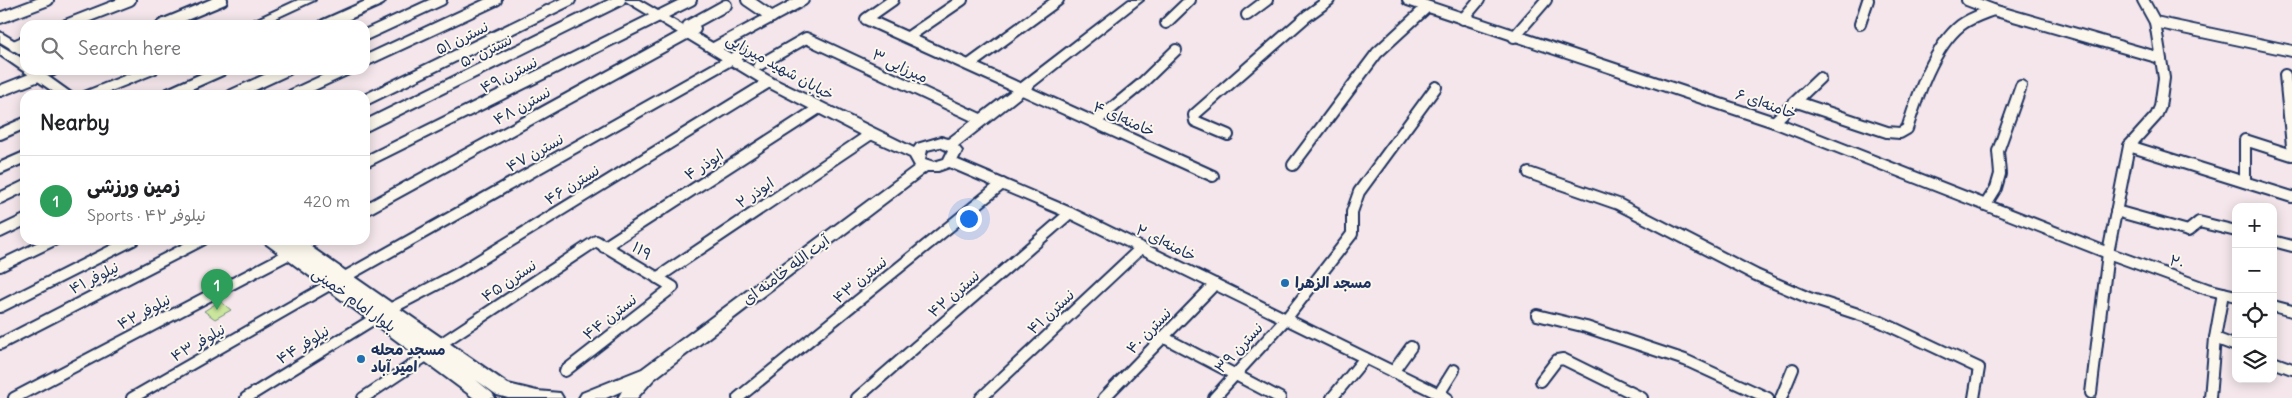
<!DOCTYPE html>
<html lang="en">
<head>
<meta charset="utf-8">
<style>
  body { margin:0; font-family:Delius,"Playpen Sans Arabic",sans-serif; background:#f6f6f6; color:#202124 }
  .controls { position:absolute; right:15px; bottom:15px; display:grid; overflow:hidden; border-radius:10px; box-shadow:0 2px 12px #0003 }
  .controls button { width:45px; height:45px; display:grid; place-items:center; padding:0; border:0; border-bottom:1px solid #e0e0e0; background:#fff; color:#202124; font:25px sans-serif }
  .you { position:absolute; left:968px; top:218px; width:18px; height:18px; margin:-12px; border:4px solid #fff; border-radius:50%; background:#1a73e8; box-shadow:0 0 0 8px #1a73e833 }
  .badge { display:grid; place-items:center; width:32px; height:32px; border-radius:50%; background:#1f6fb2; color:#fff; font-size:16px; font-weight:700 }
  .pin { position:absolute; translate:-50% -41px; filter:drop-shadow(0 1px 2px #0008) }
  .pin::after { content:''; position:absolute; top:26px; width:18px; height:15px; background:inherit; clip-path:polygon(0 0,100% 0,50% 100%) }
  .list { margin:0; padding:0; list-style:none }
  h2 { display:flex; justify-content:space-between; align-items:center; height:65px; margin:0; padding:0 20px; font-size:21px }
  h2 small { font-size:16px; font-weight:400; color:#757577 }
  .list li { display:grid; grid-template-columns:32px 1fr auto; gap:15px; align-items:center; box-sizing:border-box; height:90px; padding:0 20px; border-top:1px solid #e0e0e0 }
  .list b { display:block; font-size:19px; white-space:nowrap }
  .list p { margin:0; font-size:16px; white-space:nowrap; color:#757577 }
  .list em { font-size:16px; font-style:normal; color:#757577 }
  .icon { flex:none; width:28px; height:28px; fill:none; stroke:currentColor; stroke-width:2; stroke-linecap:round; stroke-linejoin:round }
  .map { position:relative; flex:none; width:2292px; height:398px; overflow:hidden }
  .search { position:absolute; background:#fff; box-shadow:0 2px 12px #0003; left:20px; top:20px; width:350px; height:55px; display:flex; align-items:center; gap:12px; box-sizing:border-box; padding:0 18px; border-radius:15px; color:#757577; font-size:19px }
  .panel { position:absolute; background:#fff; box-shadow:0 2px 12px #0003; left:20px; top:90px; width:350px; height:155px; border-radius:15px }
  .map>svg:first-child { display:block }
  .green { fill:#cae59c; stroke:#728a7d }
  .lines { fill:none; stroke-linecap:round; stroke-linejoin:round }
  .street-casing { stroke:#1b2f5e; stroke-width:14 }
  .secondary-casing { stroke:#1b2f5e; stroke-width:4 }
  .street { stroke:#fbf7ec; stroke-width:10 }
  .secondary { fill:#fbf7ec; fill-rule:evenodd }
  .poi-dot { fill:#1f6fb2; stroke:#fbf7ec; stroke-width:2 }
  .labels { text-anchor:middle; stroke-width:4; stroke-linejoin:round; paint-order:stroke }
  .street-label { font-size:15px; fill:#1b2f5e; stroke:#fbf7ec }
  .poi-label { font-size:15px; font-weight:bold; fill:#1b2f5e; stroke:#fbf7ec; text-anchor:start }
</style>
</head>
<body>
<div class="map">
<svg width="2292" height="398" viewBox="0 0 2292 398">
  <rect width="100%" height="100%" fill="#f4e6ea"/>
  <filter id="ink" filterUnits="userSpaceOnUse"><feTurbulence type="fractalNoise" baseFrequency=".02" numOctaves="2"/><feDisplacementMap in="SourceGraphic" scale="10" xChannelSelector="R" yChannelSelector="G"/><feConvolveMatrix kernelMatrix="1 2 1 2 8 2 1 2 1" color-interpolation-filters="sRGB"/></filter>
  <g filter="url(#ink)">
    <path class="green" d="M220 301 231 310 215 319 204 311Z"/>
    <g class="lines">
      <defs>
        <g id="street">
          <path d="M747 0 772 17"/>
          <path d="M893 0 866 19 1213 176"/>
          <path d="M1408 0 1774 122 2108 253 2207 289 2236 296"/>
          <path d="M1967 0 1993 10 2160 58"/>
          <path d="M1247 15 1267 0"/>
          <path d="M0 18 48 0"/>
          <path d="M1463 19 1479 0"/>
          <path d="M2155 22 2292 51"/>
          <path d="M1166 23 1190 0"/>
          <path d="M1860 24 1868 0"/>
          <path d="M66 25 130 0"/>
          <path d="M162 25 222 0"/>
          <path d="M324 25 380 0"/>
          <path d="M688 26 726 5"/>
          <path d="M365 35 441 0"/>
          <path d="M908 37 962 0"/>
          <path d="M1514 37 1546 0"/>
          <path d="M14 46 25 41"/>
          <path d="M714 48 803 0"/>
          <path d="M365 61 496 0"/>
          <path d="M759 65 806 38 982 120"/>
          <path d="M969 65 1058 0"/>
          <path d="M50 71 53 70"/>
          <path d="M2285 75 2292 146"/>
          <path d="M0 91 38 76"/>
          <path d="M166 95 222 70"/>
          <path d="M232 95 287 70"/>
          <path d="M292 95 346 70"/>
          <path d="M365 100 570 0"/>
          <path d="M1797 102 1887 132 1900 133 1907 129C1917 97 1934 46 1961 25 1970 18 1983 14 1993 10"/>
          <path d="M1095 122 1140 85 1176 50"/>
          <path d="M1774 122 1820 78"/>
          <path d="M365 126 620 0"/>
          <path d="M0 134 25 123"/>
          <path d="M1228 135 1195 121 1194 115 1307 16 1329 0"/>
          <path d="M2129 146 2292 197"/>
          <path d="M365 162 691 0"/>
          <path d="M950 162 1070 213 1447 398"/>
          <path d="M1293 165 1377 53 1427 7"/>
          <path d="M0 168 25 157"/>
          <path d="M1529 173 1618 204 1756 275 1809 298 1879 321 1979 368 1974 398"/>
          <path d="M2245 182V140L2292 155"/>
          <path d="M0 198 25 186"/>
          <path d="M1986 204 1996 188 2000 174 1998 151 2021 86"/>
          <path d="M365 210 695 29"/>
          <path d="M2116 211 2188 231 2199 222 2236 231"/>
          <path d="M0 232 25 220"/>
          <path d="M2273 241 2292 246"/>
          <path d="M300 247 312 240"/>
          <path d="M604 247 819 108"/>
          <path d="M0 266 54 240"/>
          <path d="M343 278 741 54"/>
          <path d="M657 278 871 134"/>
          <path d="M2273 306 2292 311"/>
          <path d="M0 307 133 240"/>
          <path d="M388 310 457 274 769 82"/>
          <path d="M1537 315 1586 327 1685 360 1768 398"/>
          <path d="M1163 337 1280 398"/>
          <path d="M2215 338 2236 346"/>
          <path d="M0 344 202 240"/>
          <path d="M439 345 596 241 673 287 565 371"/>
          <path d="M2273 362 2292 369"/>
          <path d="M1393 372 1411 347"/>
          <path d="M1541 381 1557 360 1563 359 1642 398"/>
          <path d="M2091 393 2108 253 2129 146 2156 116 2160 107 2164 78 2155 22 2143 0"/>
          <path d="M1439 394 1454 370"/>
          <path d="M14 398 289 254"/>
          <path d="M132 398 331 284"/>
          <path d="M246 398 377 317"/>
          <path d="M363 398 429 354"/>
          <path d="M738 398 1002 184"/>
          <path d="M857 398 1070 213"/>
          <path d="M981 398 1141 248"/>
          <path d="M1104 398 1215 284"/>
          <path d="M1214 398 1286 319 1352 234V212L1359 192 1436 87"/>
          <path d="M1332 398 1365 358"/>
          <path d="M1781 398 1793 369"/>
          <path d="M2210 398 2215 338 2223 293"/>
        </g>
        <g id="secondary">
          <path d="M298 0H315L261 25H244Z"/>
          <path d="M624 0H639L774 79 914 148 917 144 941 137 948 139 1129 0H1143L958 146 962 151 955 165 938 171H927L654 379 637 398H618L622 391 606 398H579L582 393 642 369 915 166 910 157 859 134 764 85ZM940 147 948 151 944 159 934 162 925 159 927 150Z"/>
          <path d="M0 32 25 47V57L0 42Z"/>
          <path d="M0 45 25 60V70H39L74 95H58L0 55Z"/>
          <path d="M139 70H158L156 73 101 95H82L84 92Z"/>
          <path d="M261 240H280L284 243 282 240H301L508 384 537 391 560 393 563 398H508L497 395 476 380 492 393 495 398H474Z"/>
        </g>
      </defs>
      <use href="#street" class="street-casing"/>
      <use href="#secondary" class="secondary-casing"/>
      <use href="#street" class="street"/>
      <use href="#secondary" class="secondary"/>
    </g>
  </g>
  <g class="poi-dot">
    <circle cx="1285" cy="283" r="5"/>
    <circle cx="361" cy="359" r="5"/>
  </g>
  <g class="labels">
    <g class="street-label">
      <text transform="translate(462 38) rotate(-26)" y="5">نسترن ۵۱</text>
      <text transform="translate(486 51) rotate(-26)" y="5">نسترن ۵۰</text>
      <text transform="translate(900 66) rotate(25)" y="5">میرزایی ۳</text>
      <text transform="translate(780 67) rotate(29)" y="5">خیابان شهید میرزایی</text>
      <text transform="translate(509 75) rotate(-27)" y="5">نسترن ۴۹</text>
      <text transform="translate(1766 104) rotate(19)" y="5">خامنه‌ای ۶</text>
      <text transform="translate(522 106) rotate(-29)" y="5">نسترن ۴۸</text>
      <text transform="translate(1124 119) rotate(24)" y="5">خامنه‌ای ۴</text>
      <text transform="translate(535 153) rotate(-29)" y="5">نسترن ۴۷</text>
      <text transform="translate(704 165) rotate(-33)" y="5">ابوذر ۴</text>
      <text transform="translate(572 185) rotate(-32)" y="5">نسترن ۴۶</text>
      <text transform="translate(755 193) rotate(-34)" y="5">ابوذر ۲</text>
      <text transform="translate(1166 243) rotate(26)" y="5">خامنه‌ای ۲</text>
      <text transform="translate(642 251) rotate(31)" y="5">۱۱۹</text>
      <text transform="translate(2177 262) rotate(20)" y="5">۲۰</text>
      <text transform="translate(786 270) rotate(-37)" y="5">آیت الله خامنه ای</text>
      <text transform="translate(94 278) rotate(-27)" y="5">نیلوفر ۴۱</text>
      <text transform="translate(860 280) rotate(-39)" y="5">نسترن ۴۳</text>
      <text transform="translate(509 281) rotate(-34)" y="5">نسترن ۴۵</text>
      <text transform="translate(954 294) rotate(-41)" y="5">نسترن ۴۲</text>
      <text transform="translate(354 300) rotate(36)" y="5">بلوار امام خمینی</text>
      <text transform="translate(144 312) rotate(-28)" y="5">نیلوفر ۴۲</text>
      <text transform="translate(1051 312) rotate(-43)" y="5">نسترن ۴۱</text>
      <text transform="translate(610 317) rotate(-38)" y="5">نسترن ۴۴</text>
      <text transform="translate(1149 331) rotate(-46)" y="5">نسترن ۴۰</text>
      <text transform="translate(198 343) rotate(-30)" y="5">نیلوفر ۴۳</text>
      <text transform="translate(303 345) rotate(-32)" y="5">نیلوفر ۴۴</text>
      <text transform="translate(1239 348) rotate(-47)" y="5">نسترن ۳۹</text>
    </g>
    <g class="poi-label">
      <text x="1295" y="288">مسجد الزهرا</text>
      <text x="371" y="355">مسجد محله<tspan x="371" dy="17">امیر آباد</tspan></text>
    </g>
  </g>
</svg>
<div class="controls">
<button>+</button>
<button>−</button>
<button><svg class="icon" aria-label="locate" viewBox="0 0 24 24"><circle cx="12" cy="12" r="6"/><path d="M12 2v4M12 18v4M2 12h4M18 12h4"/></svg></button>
<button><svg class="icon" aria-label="layers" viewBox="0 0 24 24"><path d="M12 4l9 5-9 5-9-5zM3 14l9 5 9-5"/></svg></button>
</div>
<div class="you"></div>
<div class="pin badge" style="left:217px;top:310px;background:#2e9e5b">1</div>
<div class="search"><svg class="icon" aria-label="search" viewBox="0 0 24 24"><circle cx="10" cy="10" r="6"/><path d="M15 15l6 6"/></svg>Search here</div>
<section class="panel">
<h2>Nearby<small></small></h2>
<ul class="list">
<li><span class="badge" style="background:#2e9e5b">1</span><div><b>زمین ورزشی</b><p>Sports · نیلوفر ۴۲</p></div><em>420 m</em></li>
</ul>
</section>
</div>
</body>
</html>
